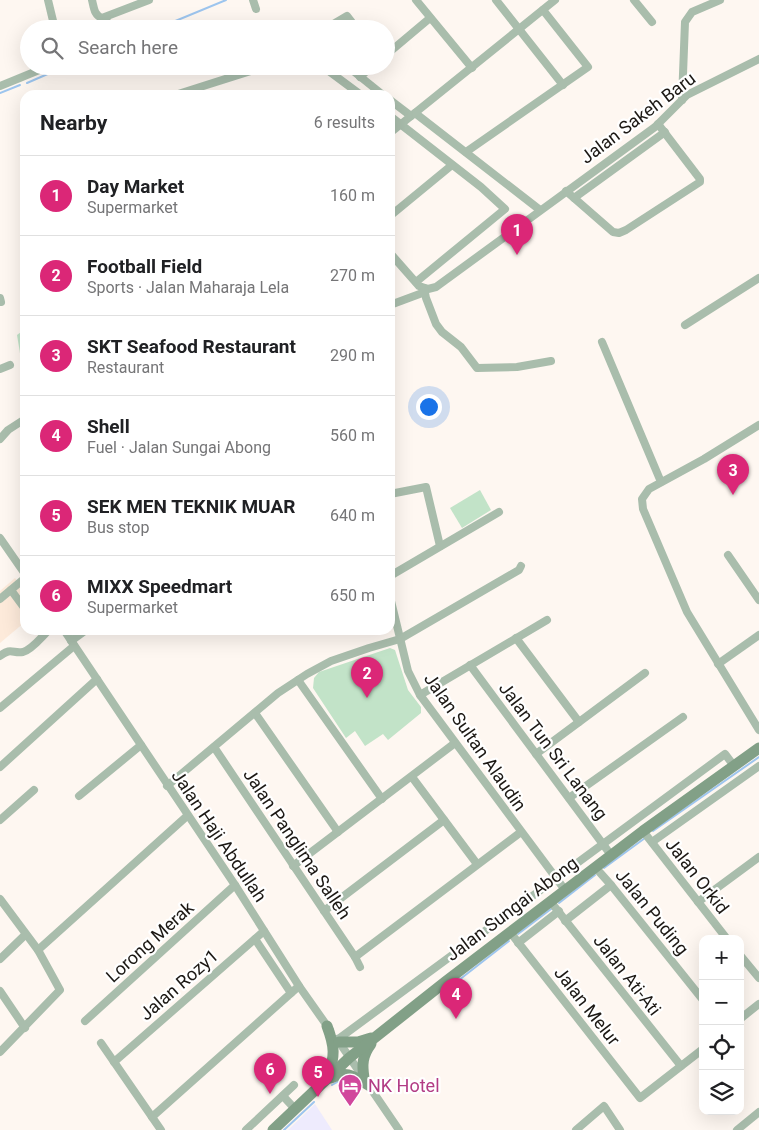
<!DOCTYPE html>
<html lang="en">
<head>
<meta charset="utf-8">
<style>
  body { margin:0; font-family:Roboto,sans-serif; background:#f2f2f2; color:#202124 }
  .controls { position:absolute; right:15px; bottom:15px; display:grid; overflow:hidden; border-radius:10px; box-shadow:0 5px 20px #0002 }
  .controls button { width:45px; height:45px; display:grid; place-items:center; padding:0; border:0; border-bottom:1px solid #e0e0e0; background:#fff; color:#202124; font:25px sans-serif }
  .you { position:absolute; left:428px; top:406px; width:18px; height:18px; margin:-12px; border:4px solid #fff; border-radius:50%; background:#1a73e8; box-shadow:0 0 0 8px #1a73e833 }
  .badge { display:grid; place-items:center; width:32px; height:32px; border-radius:50%; background:#db2777; color:#fff; font-size:16px; font-weight:700 }
  .pin { position:absolute; translate:-50% -41px; filter:drop-shadow(0 1px 2px #0008) }
  .pin::after { content:''; position:absolute; top:26px; width:18px; height:15px; background:inherit; clip-path:polygon(0 0,100% 0,50% 100%) }
  .list { margin:0; padding:0; list-style:none }
  h2 { display:flex; justify-content:space-between; align-items:center; height:65px; margin:0; padding:0 20px; font-size:21px }
  h2 small { font-size:16px; font-weight:400; color:#757577 }
  .list li { display:grid; grid-template-columns:32px 1fr auto; gap:15px; align-items:center; box-sizing:border-box; height:80px; padding:0 20px; border-top:1px solid #e0e0e0 }
  .list b { display:block; font-size:19px; white-space:nowrap }
  .list p { margin:0; font-size:16px; white-space:nowrap; color:#757577 }
  .list em { font-size:16px; font-style:normal; color:#757577 }
  .icon { flex:none; width:28px; height:28px; fill:none; stroke:currentColor; stroke-width:2; stroke-linecap:round; stroke-linejoin:round }
  .map { position:relative; flex:none; width:759px; height:1130px; overflow:hidden }
  .search { position:absolute; background:#fff; box-shadow:0 5px 20px #0002; left:20px; top:20px; width:375px; height:55px; display:flex; align-items:center; gap:12px; box-sizing:border-box; padding:0 18px; border-radius:28px; color:#757577; font-size:19px }
  .panel { position:absolute; background:#fff; box-shadow:0 5px 20px #0002; left:20px; top:90px; width:375px; height:545px; border-radius:15px }
  .map>svg:first-child { display:block }
  .commercial { fill:#fdeada }
  .education { fill:#eeebfd }
  .forest { fill:url(#forest-crowns) }
  .pitch { fill:#c2e3c8 }
  .lines { fill:none; stroke-linecap:round; stroke-linejoin:round }
  .stream { stroke:#9dc5ee; stroke-width:2 }
  .street { stroke:#a9bdac; stroke-width:8 }
  .secondary { stroke:#82a087; stroke-width:11 }
  .labels { text-anchor:middle; stroke-width:4.5; stroke-linejoin:round; paint-order:stroke }
  .street-label { font-size:18px; fill:#1c1814; stroke:#fff }
  .hotel-label { font-size:18px; fill:#b23c85; stroke:#fff; text-anchor:start }
</style>
</head>
<body>
<div class="map">
<svg width="759" height="1130" viewBox="0 0 759 1130">
  <defs>
    <pattern id="forest-crowns" width="20" height="18" patternUnits="userSpaceOnUse" patternTransform="scale(1.25)"><rect width="20" height="18" fill="#c2e3c8"/><path d="M2 6a3 3 0 1 1 6 0M12 15a3 3 0 1 1 6 0" fill="none" stroke="#a6c2ab"/></pattern>
  </defs>
  <rect width="100%" height="100%" fill="#fef7f1"/>
  <path class="commercial" d="M15 578 25 592V622L0 643V591Z"/>
  <path class="education" d="M315 1104 332 1130H288Z"/>
  <path class="forest" d="M25 329V383L17 335Z"/>
  <g class="pitch">
    <path d="M480 490 491 510 462 528 450 508Z"/>
    <path d="M390 648 395 650 408 690 421 707V713L388 740 383 734 365 746 355 731 346 738 313 688 314 678 319 672Z"/>
  </g>
  <g class="lines">
    <g class="stream">
      <path d="M156 29 226 0"/>
      <path d="M27 83 66 66"/>
      <path d="M0 93 20 85"/>
      <path d="M653 831 759 757"/>
      <path d="M604 868 645 838"/>
      <path d="M559 903 595 875"/>
      <path d="M518 934 551 909"/>
      <path d="M459 980 509 941"/>
      <path d="M332 1085 341 1080"/>
      <path d="M284 1130 314 1102"/>
    </g>
    <g class="street">
      <path d="M48 0 55 29"/>
      <path d="M92 0C94 8 94 15 102 18L149 0"/>
      <path d="M253 0 256 9"/>
      <path d="M416 0 472 68"/>
      <path d="M496 0 563 85"/>
      <path d="M634 0 652 22"/>
      <path d="M104 29 107 17"/>
      <path d="M325 29 347 16 357 29"/>
      <path d="M386 55 430 18"/>
      <path d="M322 66 361 95"/>
      <path d="M347 66 383 95"/>
      <path d="M360 77 372 66"/>
      <path d="M0 86 49 66"/>
      <path d="M175 95 266 66"/>
      <path d="M390 100 411 116"/>
      <path d="M682 100 685 22 692 12 720 0"/>
      <path d="M415 113 540 210"/>
      <path d="M390 116 481 187 505 209 416 282"/>
      <path d="M390 133 555 0"/>
      <path d="M466 152 588 67 543 10"/>
      <path d="M566 191 613 232 619 233 626 230 700 182V179L658 124"/>
      <path d="M574 198 665 132"/>
      <path d="M390 216 452 165"/>
      <path d="M390 253 419 286 428 289 436 287 655 127 687 95 759 59"/>
      <path d="M424 288 426 298 436 324 442 332 461 347 477 368 517 367 551 361"/>
      <path d="M0 298 1 302"/>
      <path d="M390 305 425 292"/>
      <path d="M685 325 759 278"/>
      <path d="M602 342 661 482"/>
      <path d="M0 369 10 365"/>
      <path d="M759 425 704 459 649 489 642 499 643 509 687 612 759 730"/>
      <path d="M0 439 8 430 25 419"/>
      <path d="M390 494 426 487 440 546"/>
      <path d="M0 538 25 574"/>
      <path d="M728 555 759 600"/>
      <path d="M390 576 499 512"/>
      <path d="M11 590 25 609"/>
      <path d="M390 597 408 671 420 695 565 890"/>
      <path d="M0 599 25 578"/>
      <path d="M64 630 235 885 299 986 330 1030"/>
      <path d="M516 638 579 722"/>
      <path d="M71 641 86 630"/>
      <path d="M0 656C11 647 13 654 23 652 33 649 42 636 49 630"/>
      <path d="M718 664 759 635"/>
      <path d="M470 665 611 855"/>
      <path d="M298 680 382 799"/>
      <path d="M420 695 547 620"/>
      <path d="M0 708 74 646"/>
      <path d="M255 713 338 832"/>
      <path d="M214 747 355 957 360 967"/>
      <path d="M536 754 645 673"/>
      <path d="M0 767 97 679"/>
      <path d="M412 777 477 864"/>
      <path d="M167 786 278 693 307 674 331 661 369 648 400 639 519 570 521 566"/>
      <path d="M79 796 141 745"/>
      <path d="M569 798 683 717"/>
      <path d="M0 820 34 790"/>
      <path d="M643 831 727 939"/>
      <path d="M652 842 759 766"/>
      <path d="M293 866 455 743"/>
      <path d="M595 867 611 885 703 1000"/>
      <path d="M0 899 38 950 60 990 0 1052"/>
      <path d="M550 901 681 1066"/>
      <path d="M698 902 759 857"/>
      <path d="M324 911 444 820"/>
      <path d="M565 921 611 885"/>
      <path d="M510 932 640 1098 703 1049"/>
      <path d="M255 939 291 993"/>
      <path d="M518 943 559 911"/>
      <path d="M38 950 187 816"/>
      <path d="M740 955 759 978"/>
      <path d="M355 957 521 832"/>
      <path d="M0 959 25 935"/>
      <path d="M0 991 25 1028"/>
      <path d="M740 1019 759 1004"/>
      <path d="M85 1021 235 885"/>
      <path d="M337 1039 399 1130"/>
      <path d="M337 1040 725 754 734 766"/>
      <path d="M101 1043 161 1130"/>
      <path d="M114 1062 264 931"/>
      <path d="M283 1096 295 1109"/>
      <path d="M152 1117 299 986"/>
      <path d="M246 1130 294 1085"/>
      <path d="M576 1130 604 1106 620 1130"/>
      <path d="M737 1130 759 1112"/>
    </g>
    <g class="secondary">
      <path d="M327 1026C335 1047 335 1056 328 1077"/>
      <path d="M339 1042H358L371 1038"/>
      <path d="M331 1078C349 1070 354 1077 370 1086"/>
      <path d="M364 1078C362 1065 362 1056 371 1044"/>
      <path d="M273 1130 349 1058 445 982 643 831 759 748"/>
    </g>
  </g>
  <defs>
    <symbol id="hotel-pin" viewBox="-11 -11 22 30"><path d="M0 17L-7.5 6A9.5 9.5 0 1 1 7.5 6Z" fill="#d1479c" stroke="#fff"/><path d="M-6-4.5h1.5V1H6V5H4.5V3h-9V5H-6ZM-4 0a1.8 1.8 0 1 1 3.6 0ZM.5 0V-2.5h3Q6-2.5 6 0Z" fill="#fff"/></symbol>
  </defs>
  <g fill-rule="evenodd">
    <use href="#hotel-pin" x="336" y="1072" width="28" height="38"/>
  </g>
  <g class="labels">
    <g class="street-label">
      <text transform="translate(638 118) rotate(-37)" y="6">Jalan Sakeh Baru</text>
      <text transform="translate(475 742) rotate(55)" y="6">Jalan Sultan Alaudin</text>
      <text transform="translate(553 751) rotate(53)" y="6">Jalan Tun Sri Lanang</text>
      <text transform="translate(219 836) rotate(56)" y="6">Jalan Haji Abdullah</text>
      <text transform="translate(297 844) rotate(56)" y="6">Jalan Panglima Salleh</text>
      <text transform="translate(697 876) rotate(52)" y="6">Jalan Orkid</text>
      <text transform="translate(512 909) rotate(-37)" y="6">Jalan Sungai Abong</text>
      <text transform="translate(652 912) rotate(51)" y="6">Jalan Puding</text>
      <text transform="translate(150 942) rotate(-42)" y="6">Lorong Merak</text>
      <text transform="translate(627 975) rotate(52)" y="6">Jalan Ati-Ati</text>
      <text transform="translate(179 985) rotate(-41)" y="6">Jalan Rozy1</text>
      <text transform="translate(587 1006) rotate(52)" y="6">Jalan Melur</text>
    </g>
    <g class="hotel-label">
      <text x="368" y="1092">NK Hotel</text>
    </g>
  </g>
</svg>
<div class="controls">
<button>+</button>
<button>−</button>
<button><svg class="icon" aria-label="locate" viewBox="0 0 24 24"><circle cx="12" cy="12" r="6"/><path d="M12 2v4M12 18v4M2 12h4M18 12h4"/></svg></button>
<button><svg class="icon" aria-label="layers" viewBox="0 0 24 24"><path d="M12 4l9 5-9 5-9-5zM3 14l9 5 9-5"/></svg></button>
</div>
<div class="you"></div>
<div class="pin badge" style="left:517px;top:255px">1</div>
<div class="pin badge" style="left:367px;top:698px">2</div>
<div class="pin badge" style="left:733px;top:495px">3</div>
<div class="pin badge" style="left:456px;top:1019px">4</div>
<div class="pin badge" style="left:318px;top:1097px">5</div>
<div class="pin badge" style="left:270px;top:1094px">6</div>
<div class="search"><svg class="icon" aria-label="search" viewBox="0 0 24 24"><circle cx="10" cy="10" r="6"/><path d="M15 15l6 6"/></svg>Search here</div>
<section class="panel">
<h2>Nearby<small>6 results</small></h2>
<ul class="list">
<li><span class="badge">1</span><div><b>Day Market</b><p>Supermarket</p></div><em>160 m</em></li>
<li><span class="badge">2</span><div><b>Football Field</b><p>Sports · Jalan Maharaja Lela</p></div><em>270 m</em></li>
<li><span class="badge">3</span><div><b>SKT Seafood Restaurant</b><p>Restaurant</p></div><em>290 m</em></li>
<li><span class="badge">4</span><div><b>Shell</b><p>Fuel · Jalan Sungai Abong</p></div><em>560 m</em></li>
<li><span class="badge">5</span><div><b>SEK MEN TEKNIK MUAR</b><p>Bus stop</p></div><em>640 m</em></li>
<li><span class="badge">6</span><div><b>MIXX Speedmart</b><p>Supermarket</p></div><em>650 m</em></li>
</ul>
</section>
</div>
</body>
</html>
